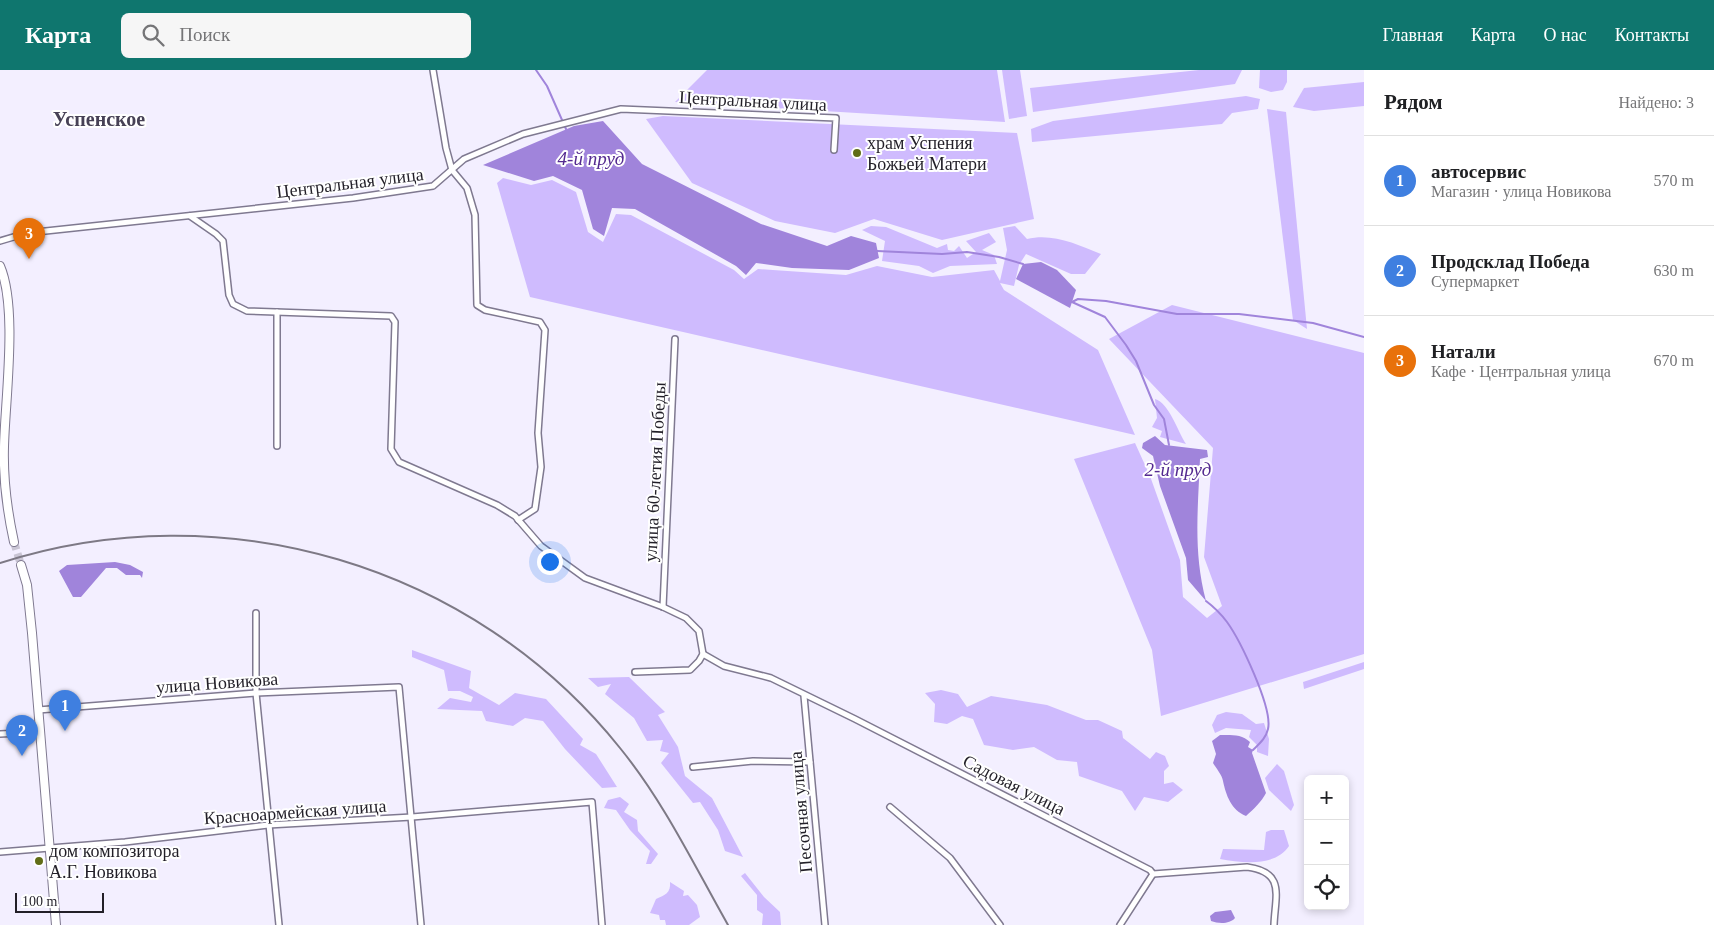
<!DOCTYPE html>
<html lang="ru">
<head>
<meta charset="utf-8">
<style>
  body { margin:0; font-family:Georgia,serif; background:#f6f6f6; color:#202124 }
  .controls { position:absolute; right:15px; bottom:15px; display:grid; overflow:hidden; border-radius:8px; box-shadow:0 2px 8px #0003 }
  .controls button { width:45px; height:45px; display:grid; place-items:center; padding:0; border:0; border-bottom:1px solid #e0e0e0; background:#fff; color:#202124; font:25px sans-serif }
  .scale { position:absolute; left:15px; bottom:12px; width:89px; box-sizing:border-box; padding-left:5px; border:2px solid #221f28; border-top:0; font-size:14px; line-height:18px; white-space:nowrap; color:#221f28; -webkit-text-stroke:4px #fff; paint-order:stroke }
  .you { position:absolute; left:549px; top:491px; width:18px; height:18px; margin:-12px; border:4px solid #fff; border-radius:50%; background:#1a73e8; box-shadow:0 0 0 8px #1a73e833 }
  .badge { display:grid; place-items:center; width:32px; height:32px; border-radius:50%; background:#0f766e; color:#fff; font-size:16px; font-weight:700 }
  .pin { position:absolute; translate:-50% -41px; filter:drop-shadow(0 1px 2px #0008) }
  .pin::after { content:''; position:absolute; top:26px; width:18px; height:15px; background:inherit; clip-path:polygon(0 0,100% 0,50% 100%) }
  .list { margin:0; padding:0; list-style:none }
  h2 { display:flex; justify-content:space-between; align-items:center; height:65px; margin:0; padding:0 20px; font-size:21px }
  h2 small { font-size:16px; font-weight:400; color:#757577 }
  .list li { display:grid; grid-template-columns:32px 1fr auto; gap:15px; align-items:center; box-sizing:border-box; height:90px; padding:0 20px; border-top:1px solid #e0e0e0 }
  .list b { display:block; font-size:19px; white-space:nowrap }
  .list p { margin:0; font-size:16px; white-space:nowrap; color:#757577 }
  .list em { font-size:16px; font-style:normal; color:#757577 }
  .icon { flex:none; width:28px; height:28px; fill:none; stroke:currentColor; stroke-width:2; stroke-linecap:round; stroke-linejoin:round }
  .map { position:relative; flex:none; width:1364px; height:855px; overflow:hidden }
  header { display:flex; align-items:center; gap:30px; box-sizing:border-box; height:70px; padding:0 25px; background:#0f766e; color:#fff }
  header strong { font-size:24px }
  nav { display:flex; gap:28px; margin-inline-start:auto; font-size:18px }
  .search { width:350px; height:45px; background:#f6f6f6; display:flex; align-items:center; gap:12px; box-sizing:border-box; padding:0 18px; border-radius:8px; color:#757577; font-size:19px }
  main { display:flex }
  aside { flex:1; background:#fff }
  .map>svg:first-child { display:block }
  .green { fill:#cfbbfe }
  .water { fill:#a084db }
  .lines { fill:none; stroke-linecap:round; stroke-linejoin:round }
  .stream { stroke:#a084db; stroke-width:2 }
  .secondary-tunnel { stroke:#c9c5d4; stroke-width:8; stroke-dasharray:8 4; stroke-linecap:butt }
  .street-casing { stroke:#7f7990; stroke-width:8 }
  .secondary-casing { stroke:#7f7990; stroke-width:10 }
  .street { stroke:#fff; stroke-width:5 }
  .secondary { stroke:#fff; stroke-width:8 }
  .rail { stroke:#7d7985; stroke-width:2 }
  .poi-dot { fill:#616d17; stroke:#fff; stroke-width:2 }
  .labels { text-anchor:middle; stroke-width:4; stroke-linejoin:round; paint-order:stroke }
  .street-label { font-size:18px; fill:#221f28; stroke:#fff }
  .poi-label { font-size:18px; fill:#221f28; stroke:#fff; text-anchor:start }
  .water-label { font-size:19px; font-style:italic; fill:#542a90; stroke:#fff }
  .quarter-label { font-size:20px; font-weight:bold; fill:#474156; stroke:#fff }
</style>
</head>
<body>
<header>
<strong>Карта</strong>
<div class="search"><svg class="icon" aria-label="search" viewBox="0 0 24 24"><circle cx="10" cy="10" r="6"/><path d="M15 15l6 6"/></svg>Поиск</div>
<nav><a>Главная</a><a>Карта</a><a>О нас</a><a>Контакты</a></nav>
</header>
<main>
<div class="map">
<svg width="1364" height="855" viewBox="0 0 1364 855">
  <rect width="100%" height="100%" fill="#f3efff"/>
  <g class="green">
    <path d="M707 0H997L1005 52 675 32Z"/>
    <path d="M1002 0H1020L1027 46 1009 49Z"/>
    <path d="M1199 0H1242L1235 14 1033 42 1030 18Z"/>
    <path d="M1260 0H1287V12L1283 20 1271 22 1259 18Z"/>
    <path d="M1364 12V36L1314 41 1293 37 1304 18Z"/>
    <path d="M1246 26 1260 29 1258 39 1232 43 1222 54 1032 72 1031 59 1053 51Z"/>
    <path d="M1267 39 1286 42 1307 259 1293 250Z"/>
    <path d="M663 46 1017 63 1034 149 942 170 874 149 835 163 775 151 692 113 646 49Z"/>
    <path d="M503 108 531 115 552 110 576 122 588 162 603 172 616 144 631 145 734 200 744 209 758 199 846 205 877 196 932 207 994 200 1000 211 1007 180 1003 158 1015 156 1027 169C1053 163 1076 174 1101 184L1085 204H1071L1026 184 1019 195 1014 216 1000 213 1004 220 1098 280 1135 365 530 227 497 113Z"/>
    <path d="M871 156 886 157 937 178 947 174 948 180 954 181 959 176 967 188 976 182 966 171 989 163 996 172 982 180 994 185 997 194 950 196 933 203 919 196 882 191 885 171 862 160Z"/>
    <path d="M1172 235 1364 283V584L1161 646 1152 580 1074 389 1135 373 1150 406 1180 490 1183 527 1207 548 1222 536 1204 487 1213 378 1109 269Z"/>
    <path d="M1155 329C1169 333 1178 362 1186 374L1160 367 1162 361 1152 357 1157 348Z"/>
    <path d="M412 580 471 601 469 618 499 635 515 623 546 629 583 669 580 675 596 684 617 717 602 718 565 679 543 651 525 648 513 656 486 651 482 641 437 639 450 628 471 632 473 627 460 621H448L444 600 412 587Z"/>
    <path d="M1364 592V599L1304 619 1303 612Z"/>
    <path d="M629 607 665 642 658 645 678 677 685 706 712 728 743 787 725 781 718 760 700 732 693 733 661 693 669 683 660 681 663 670 647 671 634 648 605 624 611 614 598 617 588 608Z"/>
    <path d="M941 620 958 624 967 637 991 626 1047 635 1086 650H1098L1122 661 1123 668 1150 689 1156 682 1165 686 1169 696 1164 701V714L1173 712 1183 720 1168 732 1144 727 1135 741 1122 721 1079 706 1077 692 1057 690 1034 677 1013 680 984 675 973 649 962 646 947 654 934 652 935 634 925 623Z"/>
    <path d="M1226 642 1242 644 1256 654 1264 653 1269 669 1268 686 1257 682V675L1249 667 1251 660 1226 658 1215 663 1212 655 1217 645Z"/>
    <path d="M1277 694 1284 701 1294 735 1291 741 1269 720 1265 708Z"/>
    <path d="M620 727 629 734 624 742 637 750 638 761 658 784 651 794H646L650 781 630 760 616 740 604 738 608 730Z"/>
    <path d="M1271 760H1284L1289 776C1275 797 1243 793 1220 789L1223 779 1264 780 1266 762Z"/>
    <path d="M745 803 764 827 780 842 781 855H762L763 844 757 840V825L741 806Z"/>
    <path d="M670 812 684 821 683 826 688 825 697 835 700 847 689 855H666L665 850H660L659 845 650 843 656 829C665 825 671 823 670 812Z"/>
  </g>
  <g class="water">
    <path d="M603 51 642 94 761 154 827 176 851 166 876 173 879 188 849 200 792 198 756 193 746 205 736 196 635 139 612 138 604 166 593 159 582 120 553 106 534 111 483 95 574 56Z"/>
    <path d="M1041 192 1057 200 1076 220 1070 238 1016 209 1023 194Z"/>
    <path d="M1155 366 1165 375 1207 380 1208 387 1200 389C1198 439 1193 482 1206 531L1188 510 1186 488 1160 416 1153 386 1142 378 1143 373Z"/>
    <path d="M115 492 130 495 143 502 142 508 140 505H126L117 498H106L81 527H73L59 501 67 495Z"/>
    <path d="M1220 665C1231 665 1242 664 1250 672L1248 677 1253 680 1252 683 1266 723C1262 731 1253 740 1246 746 1231 740 1226 725 1223 711 1222 705 1216 698 1213 693L1216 684 1212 671Z"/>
    <path d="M1231 840 1235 848C1230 854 1219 854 1211 851L1210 846 1215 842Z"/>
  </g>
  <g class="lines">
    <g class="stream">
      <path d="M536 0 547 16 566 59"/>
      <path d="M877 181 942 184 967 182 999 187 1023 194"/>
      <path d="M1072 232 1078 229 1106 231 1177 244H1239L1313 253 1364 267"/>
      <path d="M1072 232 1105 247 1126 275 1136 291 1154 335 1164 349 1169 375"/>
      <path d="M1206 531C1214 537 1221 544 1227 552 1240 570 1273 638 1268 659 1266 668 1260 673 1253 680"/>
    </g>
    <path class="secondary-tunnel" d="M14 472 21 495"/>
    <defs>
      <g id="street">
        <path d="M433 0 446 78 452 100 467 118 475 145 477 235 485 240 540 252 545 260 538 363 541 397 535 439 518 450"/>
        <path d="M190 146 216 164 223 171 229 225 233 234 247 241 391 246 395 252 391 379 399 392 497 435 515 446 541 476 585 508 663 537 686 548 699 561 703 584 699 591 690 600 635 602"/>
        <path d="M0 171 27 163 353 128 433 116 464 89 523 64 621 39 836 48 834 80"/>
        <path d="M277 242V376"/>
        <path d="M663 537 675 269"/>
        <path d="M256 543V623L279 855"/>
        <path d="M703 584 724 596 771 608 855 649 1150 800 1153 804 1247 797C1286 802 1275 826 1274 855"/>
        <path d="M804 626 825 855"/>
        <path d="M38 640 256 623 399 617 421 855"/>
        <path d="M0 664 40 662"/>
        <path d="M693 697 753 691 810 692"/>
        <path d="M890 737 950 788 1000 855"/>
        <path d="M0 782 125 772 268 755 412 747 592 732 602 855"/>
        <path d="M1120 855 1153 804"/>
      </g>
      <g id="secondary">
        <path d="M0 196C18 238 5 330 4 377 3 410 7 440 14 472"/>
        <path d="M21 495 27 515 32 563 56 855"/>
      </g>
    </defs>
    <use href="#street" class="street-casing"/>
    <use href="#secondary" class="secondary-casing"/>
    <use href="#street" class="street"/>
    <use href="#secondary" class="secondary"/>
    <path class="rail" d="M0 493C223 421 473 494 620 678 664 732 694 795 728 855"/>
  </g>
  <g class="poi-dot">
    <circle cx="857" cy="83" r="5"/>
    <circle cx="39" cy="791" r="5"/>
  </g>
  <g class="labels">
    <g class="street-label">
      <text transform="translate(753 31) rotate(3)" y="6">Центральная улица</text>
      <text transform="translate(350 113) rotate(-7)" y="6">Центральная улица</text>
      <text transform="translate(655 402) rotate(-87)" y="6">улица 60-летия Победы</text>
      <text transform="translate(217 613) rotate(-4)" y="6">улица Новикова</text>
      <text transform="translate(1014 715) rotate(27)" y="6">Садовая улица</text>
      <text transform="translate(295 742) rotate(-4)" y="6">Красноармейская улица</text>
      <text transform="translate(801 742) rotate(-95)" y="6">Песочная улица</text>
    </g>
    <g class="poi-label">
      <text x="867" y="79">храм Успения<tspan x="867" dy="21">Божьей Матери</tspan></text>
      <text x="49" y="787">дом композитора<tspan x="49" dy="21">А.Г. Новикова</tspan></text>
    </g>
    <g class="water-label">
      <text x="591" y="95">4-й пруд</text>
      <text x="1178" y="406">2-й пруд</text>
    </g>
    <g class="quarter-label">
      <text x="99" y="56">Успенское</text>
    </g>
  </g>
</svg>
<div class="controls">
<button>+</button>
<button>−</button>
<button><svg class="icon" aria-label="locate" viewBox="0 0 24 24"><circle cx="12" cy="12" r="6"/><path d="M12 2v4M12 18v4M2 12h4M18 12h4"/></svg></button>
</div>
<div class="scale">100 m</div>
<div class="you"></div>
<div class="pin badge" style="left:65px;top:661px;background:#3f7fe0">1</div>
<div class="pin badge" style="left:22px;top:686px;background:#3f7fe0">2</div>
<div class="pin badge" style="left:29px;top:189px;background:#e8710a">3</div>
</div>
<aside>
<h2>Рядом<small>Найдено: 3</small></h2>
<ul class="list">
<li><span class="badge" style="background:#3f7fe0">1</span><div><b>автосервис</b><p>Магазин · улица Новикова</p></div><em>570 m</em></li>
<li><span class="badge" style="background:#3f7fe0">2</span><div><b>Продсклад Победа</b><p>Супермаркет</p></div><em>630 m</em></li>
<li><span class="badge" style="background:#e8710a">3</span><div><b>Натали</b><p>Кафе · Центральная улица</p></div><em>670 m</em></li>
</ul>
</aside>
</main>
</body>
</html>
